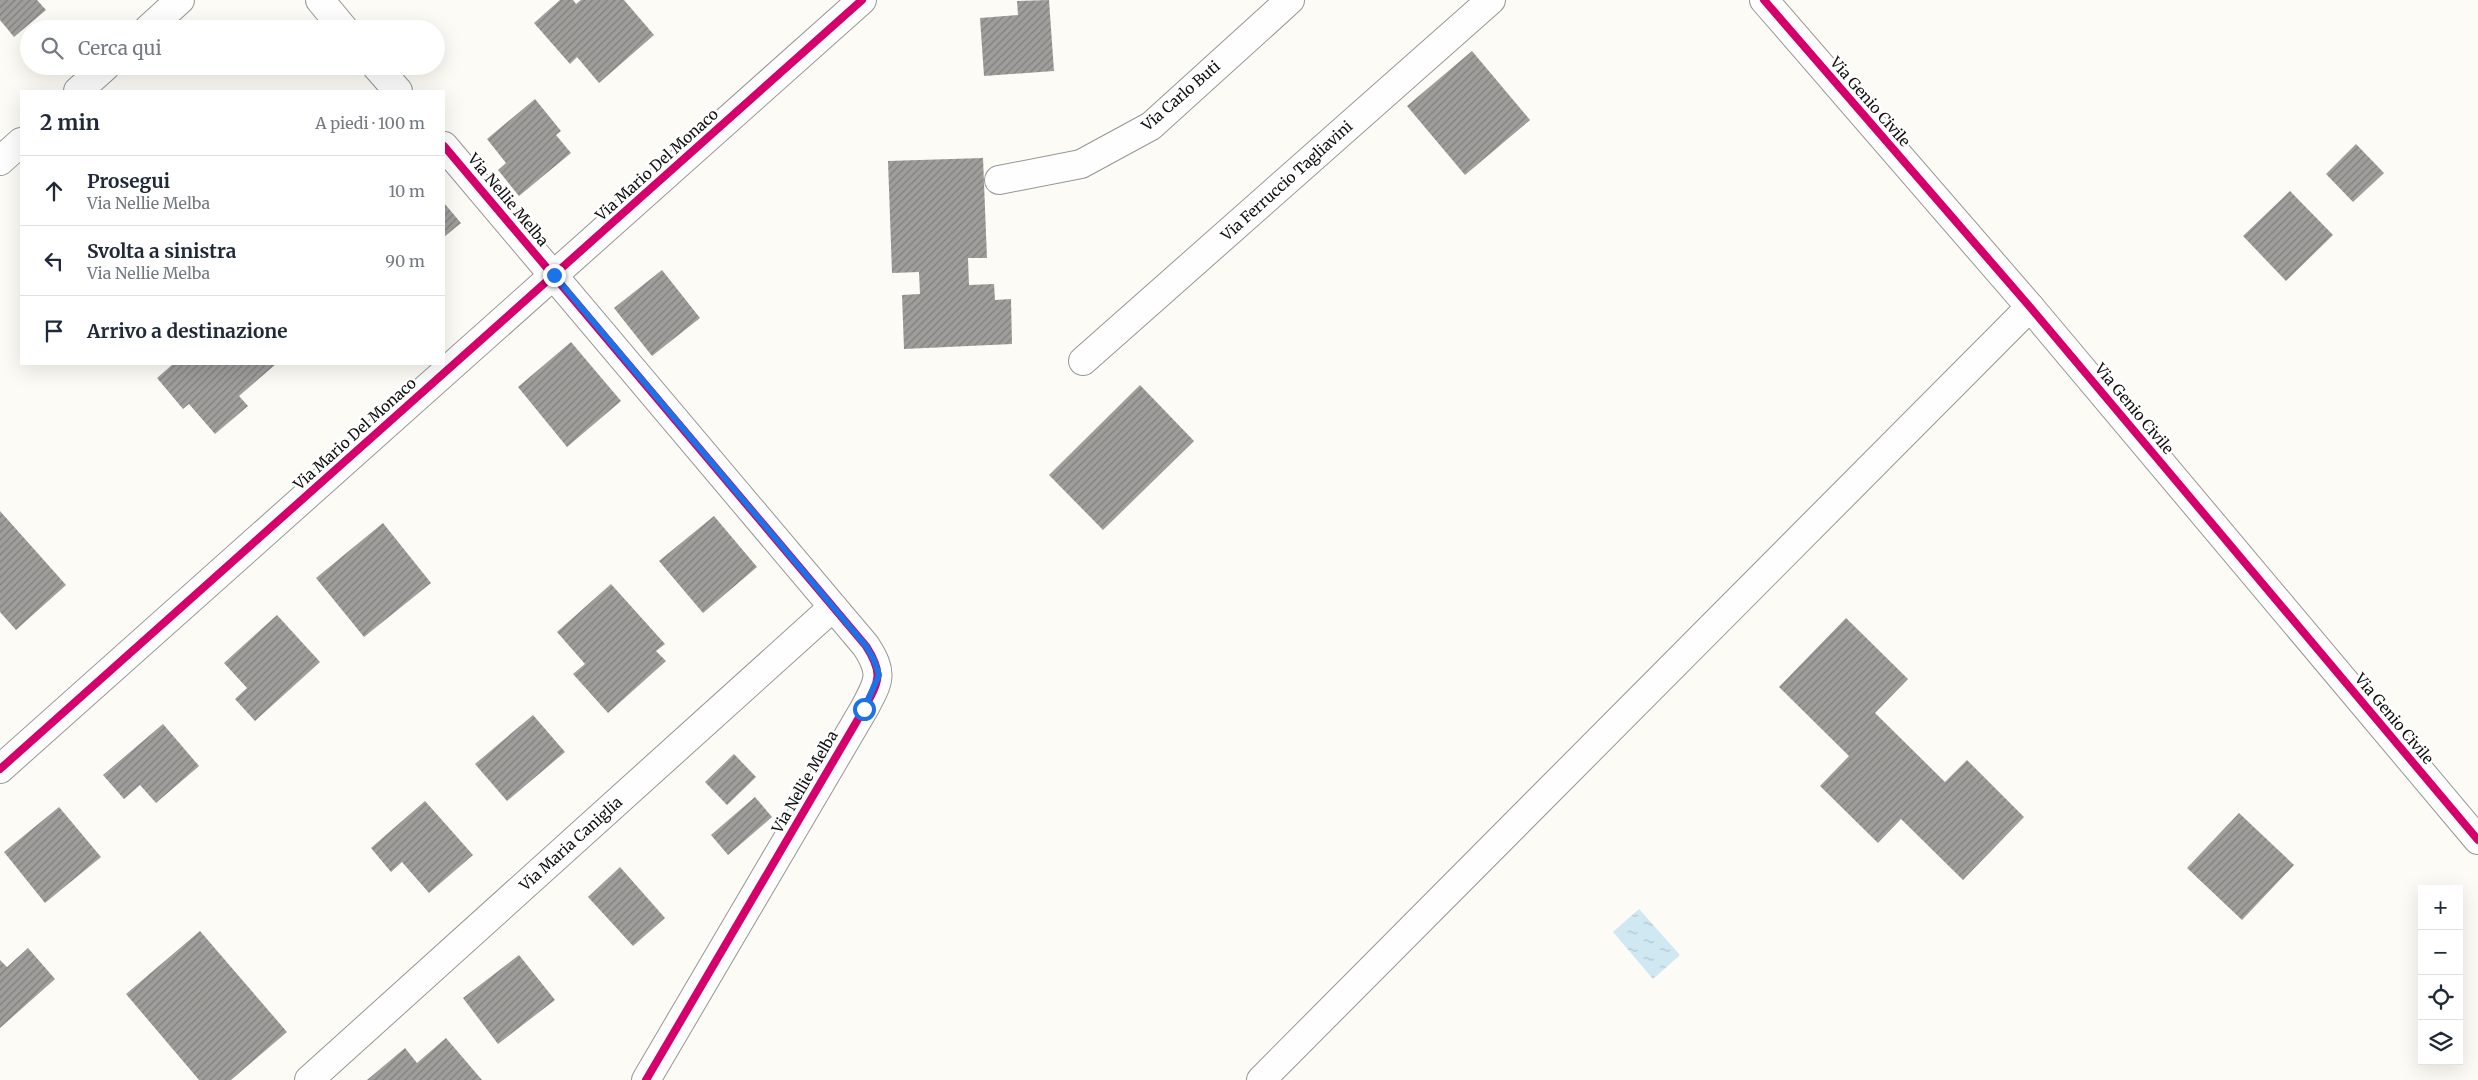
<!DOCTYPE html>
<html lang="it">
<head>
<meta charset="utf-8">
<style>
  body { margin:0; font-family:Merriweather,serif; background:#f6f6f7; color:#1f2937 }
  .controls { position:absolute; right:15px; bottom:15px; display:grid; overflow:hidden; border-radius:0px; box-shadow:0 5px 20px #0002 }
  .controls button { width:45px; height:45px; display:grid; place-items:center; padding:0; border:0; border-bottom:1px solid #e0e1e3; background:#fff; color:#1f2937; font:25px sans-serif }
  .stop { position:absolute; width:15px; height:15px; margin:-11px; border:4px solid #1a73e8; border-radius:50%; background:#fff }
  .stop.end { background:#1a73e8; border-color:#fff; box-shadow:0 1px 5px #0008 }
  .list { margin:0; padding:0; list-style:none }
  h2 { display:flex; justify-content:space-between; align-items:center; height:65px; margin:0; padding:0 20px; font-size:21px }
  h2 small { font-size:16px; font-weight:400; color:#747a83 }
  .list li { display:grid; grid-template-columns:32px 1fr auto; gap:15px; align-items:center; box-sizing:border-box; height:70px; padding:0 20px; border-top:1px solid #e0e1e3 }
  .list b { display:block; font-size:19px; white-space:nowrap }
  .list p { margin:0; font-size:16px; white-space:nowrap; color:#747a83 }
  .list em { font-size:16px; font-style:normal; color:#747a83 }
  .icon { flex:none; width:28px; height:28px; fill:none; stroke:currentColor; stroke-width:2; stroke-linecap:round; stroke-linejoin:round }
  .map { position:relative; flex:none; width:2478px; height:1080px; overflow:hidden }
  .search { position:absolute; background:#fff; box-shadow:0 5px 20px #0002; left:20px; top:20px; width:425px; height:55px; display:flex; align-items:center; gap:12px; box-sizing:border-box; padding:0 18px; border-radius:28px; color:#747a83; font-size:19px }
  .panel { position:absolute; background:#fff; box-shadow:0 5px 20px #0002; left:20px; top:90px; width:425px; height:275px; border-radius:0px }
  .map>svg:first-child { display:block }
  .water { fill:url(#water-ripples) }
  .building { fill:url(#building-hatch) }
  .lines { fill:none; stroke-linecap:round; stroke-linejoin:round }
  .minor-casing { stroke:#969694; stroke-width:30 }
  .minor { stroke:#fffefe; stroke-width:28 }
  .cycleway-casing { stroke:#fff; stroke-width:11 }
  .cycleway { stroke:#d6006c; stroke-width:8 }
  .route { stroke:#1a73e8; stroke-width:6 }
  .labels { text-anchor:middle; stroke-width:5; stroke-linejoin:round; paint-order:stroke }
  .street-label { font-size:15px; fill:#101010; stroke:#fff }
</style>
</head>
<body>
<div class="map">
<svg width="2478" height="1080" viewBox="0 0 2478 1080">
  <defs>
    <pattern id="water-ripples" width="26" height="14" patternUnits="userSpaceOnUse" patternTransform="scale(1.25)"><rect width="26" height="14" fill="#cfe8f2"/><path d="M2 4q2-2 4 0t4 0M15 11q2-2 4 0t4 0" fill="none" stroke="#b1c6ce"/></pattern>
    <pattern id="building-hatch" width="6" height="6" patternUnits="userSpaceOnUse" patternTransform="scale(1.25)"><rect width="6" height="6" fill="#a09e9b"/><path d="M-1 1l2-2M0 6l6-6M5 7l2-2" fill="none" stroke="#817f7d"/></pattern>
  </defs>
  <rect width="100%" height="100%" fill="#fcfbf6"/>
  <path class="water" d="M1639 909 1680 955 1653 979 1613 932Z"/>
  <g class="building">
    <path d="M0 0H37L46 10 14 37 0 20Z"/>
    <path d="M560 0H573L576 4 581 0H624L654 35 599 83 577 57 570 64 534 23Z"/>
    <path d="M1049 0 1054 71 984 76 980 18 1018 15 1017 1Z"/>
    <path d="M1472 51 1530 120 1465 175 1407 106Z"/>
    <path d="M535 99 561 131 556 135 571 153 519 196 498 170 506 163 487 139Z"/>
    <path d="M2356 144 2384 173 2353 202 2326 174Z"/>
    <path d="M983 158 987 258H968L969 285 994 284 995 300 1011 299 1012 344 904 349 902 295 920 294 919 272 892 273 888 161Z"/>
    <path d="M2290 191 2333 235 2286 281 2243 236Z"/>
    <path d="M444 203 461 223 444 237Z"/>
    <path d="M662 270 700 318 652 356 614 308Z"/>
    <path d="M571 342 621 401 567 447 518 387Z"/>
    <path d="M173 364H276L239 396 248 406 215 434 189 404 183 409 157 378Z"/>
    <path d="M1140 385 1194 441 1103 530 1049 475Z"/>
    <path d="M0 511 66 585 16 630 0 612Z"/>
    <path d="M714 516 757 567 703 613 659 561Z"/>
    <path d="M383 523 431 583 364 637 316 578Z"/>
    <path d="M611 584 665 644 656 651 666 661 608 713 573 674 585 664 557 632Z"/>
    <path d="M277 615 320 662 255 721 235 699 247 688 224 663Z"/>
    <path d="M1846 618 1908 679 1875 713 1945 782 1967 760 2024 817 1963 880 1901 819 1878 843 1820 786 1849 756 1779 687Z"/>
    <path d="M533 715 565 752 507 801 475 764Z"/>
    <path d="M163 724 199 766 156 803 140 785 124 799 103 775Z"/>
    <path d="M734 754 756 777 727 805 705 782Z"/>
    <path d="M755 797 772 817 728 855 711 835Z"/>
    <path d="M425 801 473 855 429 893 402 862 391 872 371 848Z"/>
    <path d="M59 807 101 857 45 903 4 852Z"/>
    <path d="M2239 813 2294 865 2242 920 2187 868Z"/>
    <path d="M620 867 665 918 633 946 588 897Z"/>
    <path d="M200 931 287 1032 231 1080H199L126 994Z"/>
    <path d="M28 948 55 979 0 1028V960L7 967Z"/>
    <path d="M519 955 555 1000 498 1044 463 998Z"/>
    <path d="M446 1038 482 1080H367L405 1048 417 1063Z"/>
  </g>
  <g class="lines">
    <defs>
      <g id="minor">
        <path d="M320 0 344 29"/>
        <path d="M1764 0 2030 307 2478 840"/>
        <path d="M148 29 180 0"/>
        <path d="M376 66 398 91"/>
        <path d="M78 91 106 66"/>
        <path d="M444 146 866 646C884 674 879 681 864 709L646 1080"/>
        <path d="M0 161 21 142"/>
        <path d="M999 180 1081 164 1151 126 1290 0"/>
        <path d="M1083 361 1491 0"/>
        <path d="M0 769 862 0"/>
        <path d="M309 1080 833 607"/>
        <path d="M1261 1080 2030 307"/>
      </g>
    </defs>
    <use href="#minor" class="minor-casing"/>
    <use href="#minor" class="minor"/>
    <defs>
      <g id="cycleway">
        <path d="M1764 0 2030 307 2478 840"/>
        <path d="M444 146 866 646C884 674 879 681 864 709L646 1080"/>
        <path d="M0 769 862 0"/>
      </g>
    </defs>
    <use href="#cycleway" class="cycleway-casing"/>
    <use href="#cycleway" class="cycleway"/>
  </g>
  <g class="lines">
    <path class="route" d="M554 275 866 646 874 660 879 675 864 709"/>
  </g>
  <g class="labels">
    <g class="street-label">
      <text transform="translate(1181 96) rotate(-41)" y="5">Via Carlo Buti</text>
      <text transform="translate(1870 102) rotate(49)" y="5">Via Genio Civile</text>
      <text transform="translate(657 165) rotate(-42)" y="5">Via Mario Del Monaco</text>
      <text transform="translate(1287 181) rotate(-42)" y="5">Via Ferruccio Tagliavini</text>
      <text transform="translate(508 200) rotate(50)" y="5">Via Nellie Melba</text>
      <text transform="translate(2134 409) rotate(50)" y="5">Via Genio Civile</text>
      <text transform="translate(355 434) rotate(-42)" y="5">Via Mario Del Monaco</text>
      <text transform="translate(2394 719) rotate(50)" y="5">Via Genio Civile</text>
      <text transform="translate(805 782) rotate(-60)" y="5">Via Nellie Melba</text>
      <text transform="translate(571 844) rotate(-42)" y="5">Via Maria Caniglia</text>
    </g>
  </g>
</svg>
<div class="controls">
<button>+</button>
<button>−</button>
<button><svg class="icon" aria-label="locate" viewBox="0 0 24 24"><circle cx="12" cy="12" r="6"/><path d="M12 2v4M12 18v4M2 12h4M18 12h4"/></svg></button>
<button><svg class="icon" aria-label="layers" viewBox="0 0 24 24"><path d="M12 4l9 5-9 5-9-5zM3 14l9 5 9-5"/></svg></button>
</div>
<div class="stop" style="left:864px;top:709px"></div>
<div class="stop end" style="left:554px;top:275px"></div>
<div class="search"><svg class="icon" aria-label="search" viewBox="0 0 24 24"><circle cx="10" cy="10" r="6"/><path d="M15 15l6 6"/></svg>Cerca qui</div>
<section class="panel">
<h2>2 min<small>A piedi · 100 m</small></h2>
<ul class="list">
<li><svg class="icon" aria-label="ahead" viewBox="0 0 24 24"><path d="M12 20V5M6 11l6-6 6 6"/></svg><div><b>Prosegui</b><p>Via Nellie Melba</p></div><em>10 m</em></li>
<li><svg class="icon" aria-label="left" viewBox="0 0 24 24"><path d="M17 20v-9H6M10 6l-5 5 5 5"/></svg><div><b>Svolta a sinistra</b><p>Via Nellie Melba</p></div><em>90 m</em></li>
<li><svg class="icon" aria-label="arrive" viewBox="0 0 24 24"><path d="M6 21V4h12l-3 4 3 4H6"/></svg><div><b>Arrivo a destinazione</b></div></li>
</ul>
</section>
</div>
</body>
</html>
